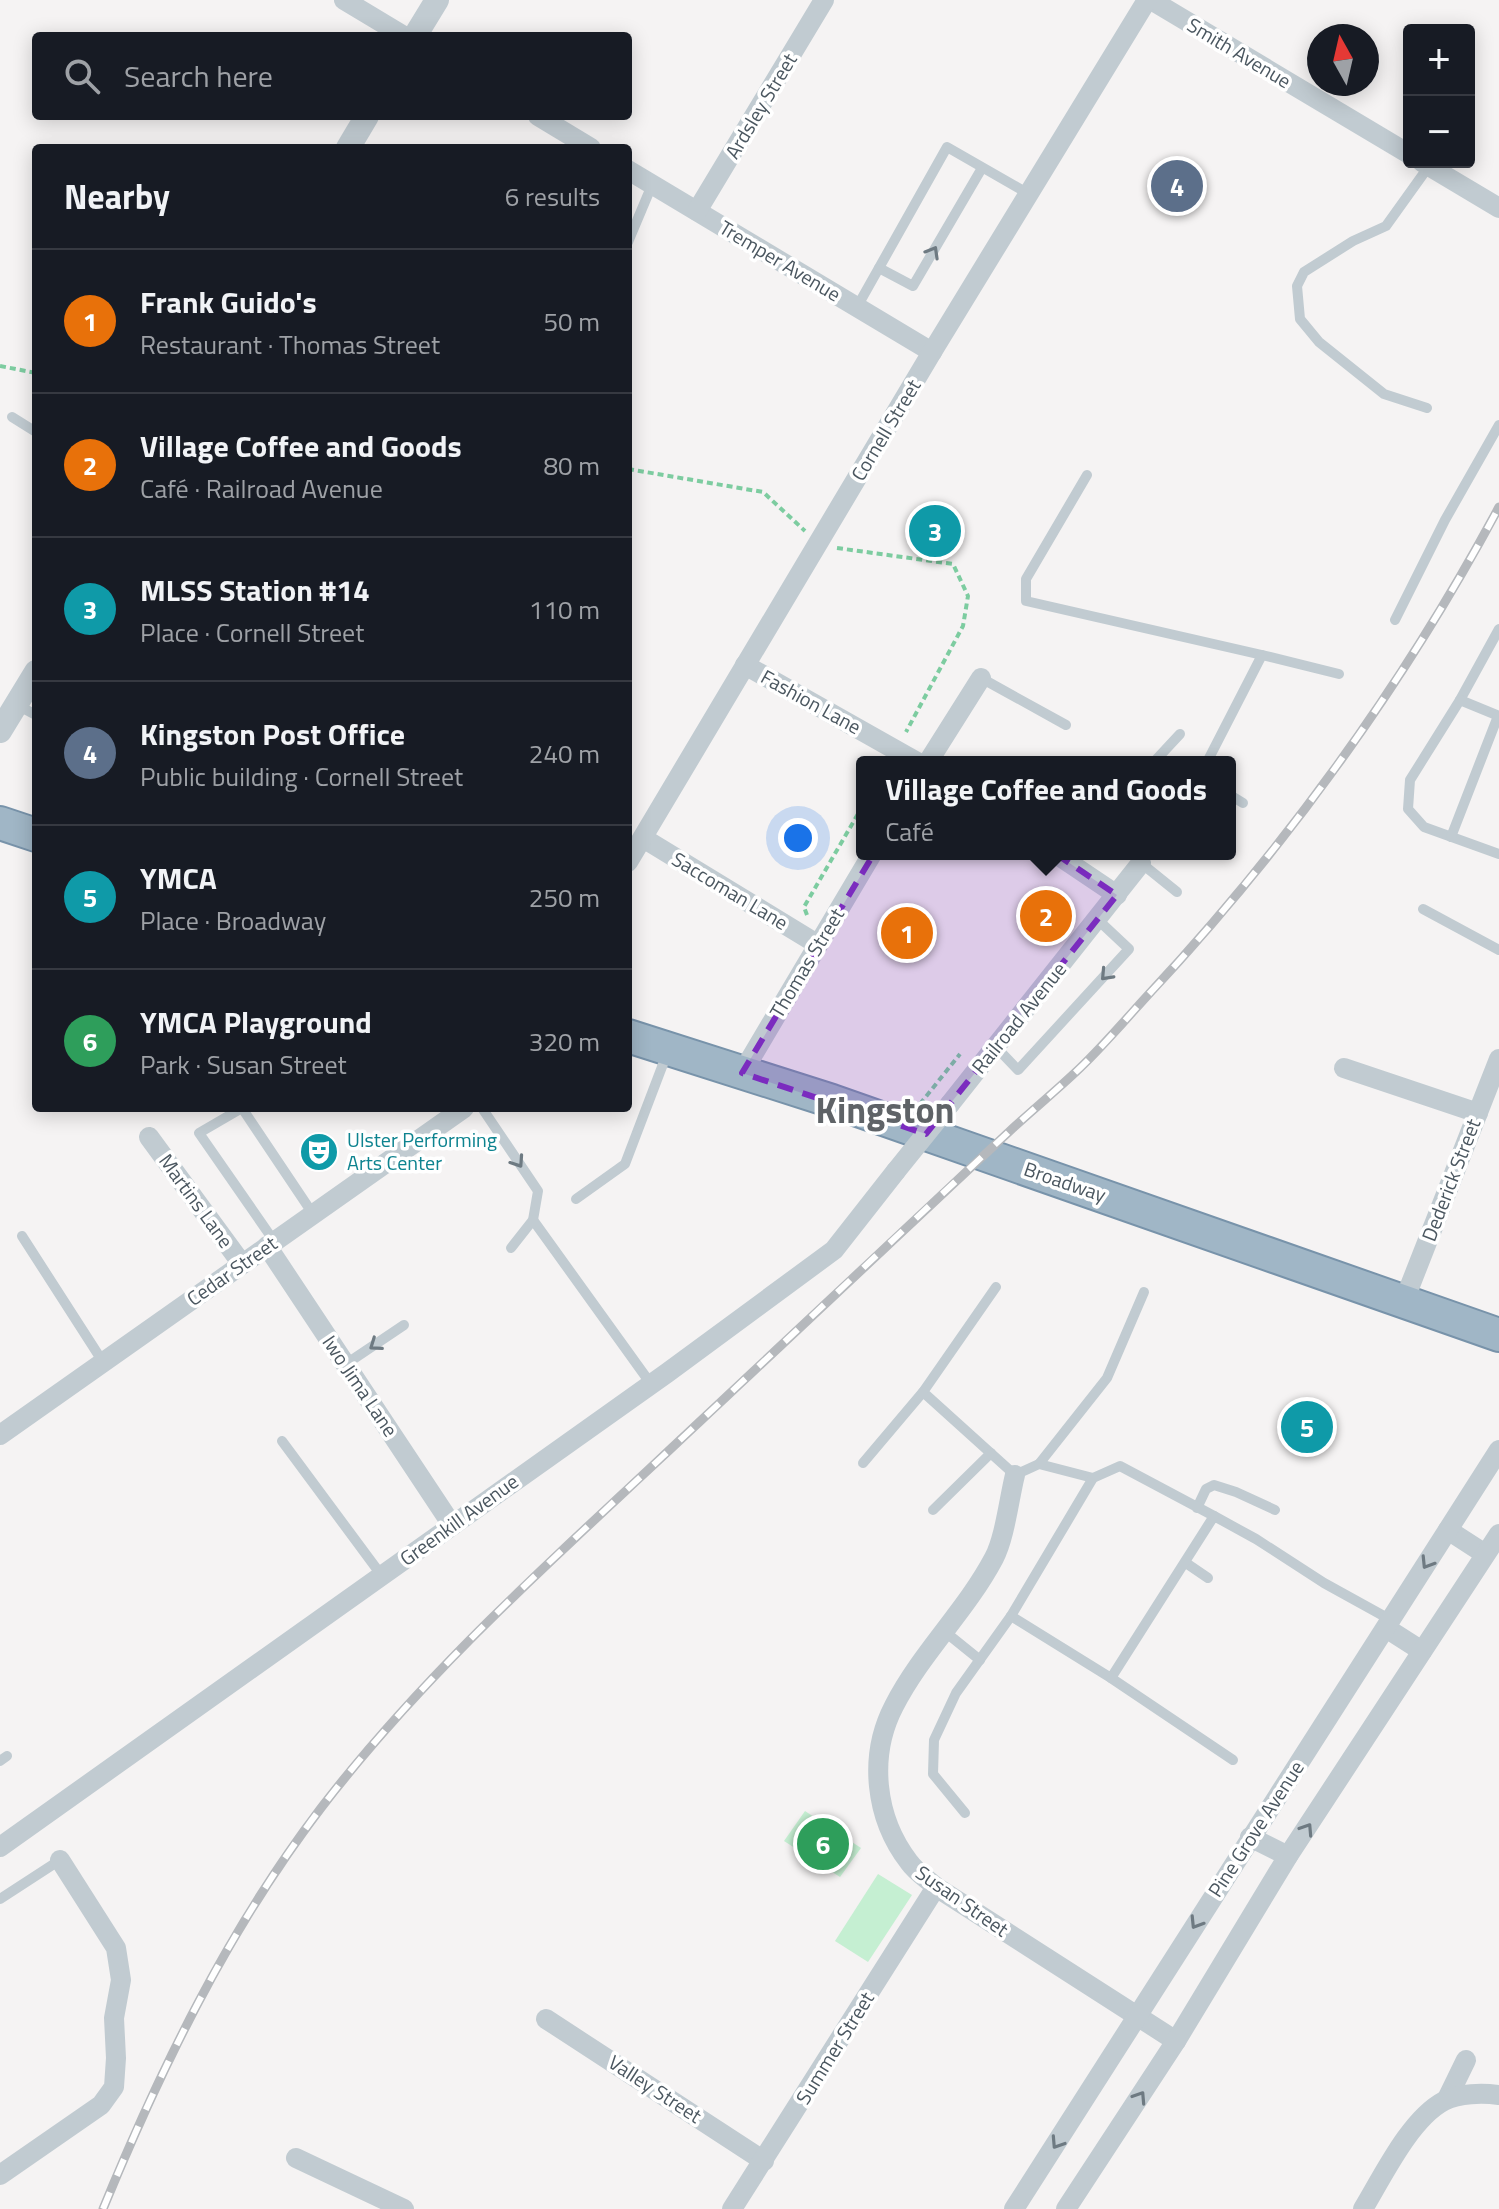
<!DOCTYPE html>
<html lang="en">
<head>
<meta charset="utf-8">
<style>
  body { margin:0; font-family:"Titillium Web",sans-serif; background:#20242c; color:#f1f3f6 }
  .controls { position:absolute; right:24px; top:24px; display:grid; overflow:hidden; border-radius:8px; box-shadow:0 4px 20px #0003 }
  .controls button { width:72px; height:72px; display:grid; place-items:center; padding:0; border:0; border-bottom:2px solid #363941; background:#171b24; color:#f1f3f6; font:40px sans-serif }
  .compass { position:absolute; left:1307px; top:24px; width:72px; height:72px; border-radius:50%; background:#171b24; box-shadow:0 4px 20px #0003; rotate:352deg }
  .you { position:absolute; left:798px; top:838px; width:28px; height:28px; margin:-20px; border:6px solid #fff; border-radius:50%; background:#1a73e8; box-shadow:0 0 0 12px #1a73e833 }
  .badge { display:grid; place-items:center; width:52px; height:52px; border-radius:50%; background:#7c3aed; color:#fff; font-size:26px; font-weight:700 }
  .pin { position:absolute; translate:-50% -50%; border:4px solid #fff; box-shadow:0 2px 8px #0006 }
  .popup { position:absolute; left:856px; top:756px; width:380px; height:104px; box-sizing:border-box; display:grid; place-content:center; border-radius:8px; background:#171b24; filter:drop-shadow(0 2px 6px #0005); font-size:26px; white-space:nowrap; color:#9ea1a6 }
  .popup b { font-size:30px; color:#f1f3f6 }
  .popup::after { content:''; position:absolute; left:50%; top:100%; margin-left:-16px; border:16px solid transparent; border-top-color:#171b24 }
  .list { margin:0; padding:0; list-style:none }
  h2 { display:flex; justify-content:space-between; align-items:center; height:104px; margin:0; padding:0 32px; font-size:34px }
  h2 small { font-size:26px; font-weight:400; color:#9ea1a6 }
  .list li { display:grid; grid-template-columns:52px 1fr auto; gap:24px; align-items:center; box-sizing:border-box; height:144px; padding:0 32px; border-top:2px solid #363941 }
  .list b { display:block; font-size:30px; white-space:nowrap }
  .list p { margin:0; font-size:26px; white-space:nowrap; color:#9ea1a6 }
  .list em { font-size:26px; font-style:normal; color:#9ea1a6 }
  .icon { flex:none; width:44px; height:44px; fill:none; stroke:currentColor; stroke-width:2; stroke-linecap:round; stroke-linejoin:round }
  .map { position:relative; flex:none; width:1499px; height:2209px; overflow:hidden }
  .search { position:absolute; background:#171b24; box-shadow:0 4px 20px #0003; left:32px; top:32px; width:600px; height:88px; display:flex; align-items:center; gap:20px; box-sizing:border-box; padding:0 28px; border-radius:8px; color:#9ea1a6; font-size:30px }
  .panel { position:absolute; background:#171b24; box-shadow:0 4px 20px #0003; left:32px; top:144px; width:600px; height:968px; border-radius:8px }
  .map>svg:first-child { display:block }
  .green { fill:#c5efd2 }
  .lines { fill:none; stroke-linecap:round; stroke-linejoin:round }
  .trunk-casing { stroke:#7893aa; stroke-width:36 }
  .path { stroke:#7dcca0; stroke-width:4; stroke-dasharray:6 4; stroke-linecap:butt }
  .service { stroke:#c1cbd1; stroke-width:10 }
  .minor { stroke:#c1cbd1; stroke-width:20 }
  .tertiary { stroke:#c1cbd1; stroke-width:24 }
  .trunk { stroke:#a0b6c6; stroke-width:32 }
  .rail-casing { stroke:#b5b8bc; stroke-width:9 }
  .rail { stroke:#fff; stroke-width:6; stroke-dasharray:18; stroke-linecap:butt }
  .minor-bridge { stroke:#c1cbd1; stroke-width:20 }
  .oneway { stroke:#6e7a82 }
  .marked { fill:#7b2cbf; fill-opacity:0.2; stroke:#7b2cbf; stroke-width:6; stroke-dasharray:16 10; stroke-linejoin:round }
  .labels { text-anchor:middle; stroke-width:7; stroke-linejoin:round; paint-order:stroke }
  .street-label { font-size:20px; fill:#4b5760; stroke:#fff }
  .culture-label { font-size:20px; fill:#0d838f; stroke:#fff; text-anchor:start }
  .town-label { font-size:36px; font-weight:bold; fill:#5f6367; stroke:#fff }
</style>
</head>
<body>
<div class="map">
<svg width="1499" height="2209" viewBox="0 0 1499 2209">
  <rect width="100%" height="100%" fill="#f5f3f3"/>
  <g class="green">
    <path d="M805 1811 861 1848 840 1877 784 1841Z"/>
    <path d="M878 1874 912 1895 868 1962 835 1941Z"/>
  </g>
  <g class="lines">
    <defs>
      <g id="trunk">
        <path d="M0 823 36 835"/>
        <path d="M628 1036 832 1101 1499 1335"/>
      </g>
    </defs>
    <use href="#trunk" class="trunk-casing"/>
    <g class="path">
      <path d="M0 366 36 373"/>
      <path d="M628 469 763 492 805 531"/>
      <path d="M837 548 953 564 968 596 963 626 906 732"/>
      <path d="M807 915 804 907 862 807"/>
      <path d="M920 1104 960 1054"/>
    </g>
    <g class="service">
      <path d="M628 242 652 185"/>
      <path d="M879 268 913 286 982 168"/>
      <path d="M857 307 947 147 1029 194"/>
      <path d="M1427 408 1384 394 1319 342 1300 319 1297 286 1304 272 1353 241 1386 226 1429 166"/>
      <path d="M12 417 36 432"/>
      <path d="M1087 475 1026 579V601L1262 655"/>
      <path d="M1395 620 1445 520 1499 425"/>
      <path d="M981 678 1066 725"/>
      <path d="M1460 700 1499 629"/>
      <path d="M17 705 36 715"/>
      <path d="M1499 716 1460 700 1410 780 1408 809 1424 827 1499 854"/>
      <path d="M1154 762 1180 734"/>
      <path d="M1207 762 1262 655 1339 674"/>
      <path d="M1230 795 1243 803"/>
      <path d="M1451 837 1498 716"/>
      <path d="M1146 854 1141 863 1177 892"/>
      <path d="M1423 909 1499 950"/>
      <path d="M996 1047 1018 1070 1129 949 1097 919"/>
      <path d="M482 1108 538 1191 533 1220 511 1248"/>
      <path d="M576 1199 625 1164 668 1051"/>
      <path d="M533 1220 651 1384"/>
      <path d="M22 1236 103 1362"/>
      <path d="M274 1241 199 1133 242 1108 313 1214"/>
      <path d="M996 1287 923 1392 1015 1475 1039 1464 1093 1478"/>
      <path d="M346 1364 404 1325"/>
      <path d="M282 1441 382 1576"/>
      <path d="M863 1463 923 1392"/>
      <path d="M1039 1464 1107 1378 1144 1292"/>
      <path d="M1197 1508 1206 1489 1214 1485 1236 1492 1275 1510"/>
      <path d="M933 1510 991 1453"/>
      <path d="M1186 1563 1208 1578"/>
      <path d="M1011 1616 1111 1678 1214 1516 1256 1539 1324 1583 1391 1620"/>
      <path d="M944 1631 980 1660"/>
      <path d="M1111 1678 1233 1760"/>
      <path d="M0 1761 7 1756"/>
      <path d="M965 1813 933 1774 934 1740 956 1693 1011 1616 1093 1478 1120 1466 1214 1516"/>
      <path d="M0 1899 60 1860"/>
    </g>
    <g class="minor">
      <path d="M344 0 404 36"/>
      <path d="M1151 0 1409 154"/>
      <path d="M538 116 591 148"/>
      <path d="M1422 162 1499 208"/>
      <path d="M628 170 932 352"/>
      <path d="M697 211 824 0"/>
      <path d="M745 665 917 762"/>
      <path d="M928 762 981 678"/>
      <path d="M643 838 817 944"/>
      <path d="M1056 854 1117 895"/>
      <path d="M628 862 932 352 1147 0"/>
      <path d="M1344 1068 1478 1113"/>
      <path d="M742 1073 872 854"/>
      <path d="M950 1104 1141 863"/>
      <path d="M149 1137 242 1264"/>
      <path d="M267 1246 452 1525"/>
      <path d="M1404 1301 1499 1059"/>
      <path d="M0 1435 464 1108"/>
      <path d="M1015 1475C1009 1499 1005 1537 994 1558 966 1611 921 1653 894 1706 868 1756 875 1818 909 1862 916 1872 927 1879 936 1887L1176 2041"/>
      <path d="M1448 1530 1485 1554"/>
      <path d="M1386 1628 1422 1651"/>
      <path d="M1250 1837 1288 1856"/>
      <path d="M0 1847 667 1373 834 1250 896 1171"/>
      <path d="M546 2019 764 2161"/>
      <path d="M1447 2099 1466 2060"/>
      <path d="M296 2158 404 2209"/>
      <path d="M0 2175 101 2105 114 2087 116 2058 114 2018 121 1980 116 1948 60 1860"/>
      <path d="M732 2209 936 1887"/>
      <path d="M1014 2209 1499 1450"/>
      <path d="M1066 2209 1176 2041 1288 1856 1499 1534"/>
      <path d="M1363 2209C1383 2176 1410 2119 1444 2101 1459 2093 1483 2093 1499 2095"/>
    </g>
    <g class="tertiary">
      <path d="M415 36 437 0"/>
      <path d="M348 148 367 116"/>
      <path d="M0 731 36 672"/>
    </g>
    <use href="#trunk" class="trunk"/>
    <defs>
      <path id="rail" d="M103 2209C161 2068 228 1930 321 1808 417 1683 532 1578 647 1471 769 1357 890 1242 1013 1128 1035 1108 1058 1089 1080 1068 1104 1045 1126 1019 1148 995 1285 848 1404 684 1499 507"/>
    </defs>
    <use href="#rail" class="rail-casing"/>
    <use href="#rail" class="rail"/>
    <path class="minor-bridge" d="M896 1171 950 1104"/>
  </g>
  <defs><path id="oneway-chevron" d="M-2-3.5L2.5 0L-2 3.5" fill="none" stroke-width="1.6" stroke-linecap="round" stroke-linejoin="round" transform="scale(2)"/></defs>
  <g class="oneway">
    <use href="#oneway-chevron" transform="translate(933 252) rotate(-60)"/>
    <use href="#oneway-chevron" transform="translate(1106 975) rotate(133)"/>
    <use href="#oneway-chevron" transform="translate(518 1162) rotate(56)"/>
    <use href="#oneway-chevron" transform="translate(375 1345) rotate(145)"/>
    <use href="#oneway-chevron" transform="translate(1427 1563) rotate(122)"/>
    <use href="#oneway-chevron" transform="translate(1307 1829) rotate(-57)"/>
    <use href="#oneway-chevron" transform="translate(1196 1923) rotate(122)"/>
    <use href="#oneway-chevron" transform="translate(1140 2097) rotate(-57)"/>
    <use href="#oneway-chevron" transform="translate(1057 2143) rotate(123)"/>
  </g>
  <path class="marked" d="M926 767 1117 895 926 1134 742 1073Z"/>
  <defs>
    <symbol id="theatre-disc" viewBox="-11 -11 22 22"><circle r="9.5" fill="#0f9aa8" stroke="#fff"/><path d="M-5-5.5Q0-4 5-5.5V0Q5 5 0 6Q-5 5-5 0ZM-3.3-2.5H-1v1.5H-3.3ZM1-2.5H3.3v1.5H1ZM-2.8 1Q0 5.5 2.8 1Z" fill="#fff"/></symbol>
  </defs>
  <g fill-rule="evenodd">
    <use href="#theatre-disc" x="297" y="1130" width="44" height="44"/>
  </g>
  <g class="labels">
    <g class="street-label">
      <text transform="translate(1239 53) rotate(31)" y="7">Smith Avenue</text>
      <text transform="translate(761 106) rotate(-59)" y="7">Ardsley Street</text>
      <text transform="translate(780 261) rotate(31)" y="7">Tremper Avenue</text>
      <text transform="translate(886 430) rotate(-59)" y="7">Cornell Street</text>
      <text transform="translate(811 702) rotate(29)" y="7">Fashion Lane</text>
      <text transform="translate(730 891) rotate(31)" y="7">Saccoman Lane</text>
      <text transform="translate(807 963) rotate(-59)" y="7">Thomas Street</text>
      <text transform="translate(1019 1018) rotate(-51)" y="7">Railroad Avenue</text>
      <text transform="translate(1451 1180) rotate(-69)" y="7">Dederick Street</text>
      <text transform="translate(1065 1182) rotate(19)" y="7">Broadway</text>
      <text transform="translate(196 1201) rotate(54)" y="7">Martins Lane</text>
      <text transform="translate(232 1271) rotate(-35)" y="7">Cedar Street</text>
      <text transform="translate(360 1386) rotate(56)" y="7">Iwo Jima Lane</text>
      <text transform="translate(459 1520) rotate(-36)" y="7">Greenkill Avenue</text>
      <text transform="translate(1256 1829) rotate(-57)" y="7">Pine Grove Avenue</text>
      <text transform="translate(962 1901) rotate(35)" y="7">Susan Street</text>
      <text transform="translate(835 2048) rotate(-58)" y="7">Summer Street</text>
      <text transform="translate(655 2089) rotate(33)" y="7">Valley Street</text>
    </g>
    <g class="culture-label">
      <text x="347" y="1147">Ulster Performing<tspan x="347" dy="23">Arts Center</tspan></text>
    </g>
    <g class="town-label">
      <text x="885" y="1123">Kingston</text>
    </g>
  </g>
</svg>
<div class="controls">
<button>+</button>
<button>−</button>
</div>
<svg class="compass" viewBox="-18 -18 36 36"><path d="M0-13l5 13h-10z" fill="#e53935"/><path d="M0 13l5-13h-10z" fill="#9ea1a6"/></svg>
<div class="you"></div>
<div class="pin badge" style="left:907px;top:933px;background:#e8710a">1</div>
<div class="pin badge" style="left:1046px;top:916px;background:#e8710a">2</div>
<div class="popup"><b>Village Coffee and Goods</b>Café</div>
<div class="pin badge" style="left:935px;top:531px;background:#0f9aa8">3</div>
<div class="pin badge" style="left:1177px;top:186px;background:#5c6f8a">4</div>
<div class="pin badge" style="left:1307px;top:1427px;background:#0f9aa8">5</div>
<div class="pin badge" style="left:823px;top:1844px;background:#2e9e5b">6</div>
<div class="search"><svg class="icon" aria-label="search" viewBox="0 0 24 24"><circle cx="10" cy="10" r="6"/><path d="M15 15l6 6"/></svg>Search here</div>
<section class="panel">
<h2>Nearby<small>6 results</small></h2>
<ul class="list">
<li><span class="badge" style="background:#e8710a">1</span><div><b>Frank Guido's</b><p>Restaurant · Thomas Street</p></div><em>50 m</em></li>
<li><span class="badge" style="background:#e8710a">2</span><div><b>Village Coffee and Goods</b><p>Café · Railroad Avenue</p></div><em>80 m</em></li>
<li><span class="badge" style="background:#0f9aa8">3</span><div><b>MLSS Station #14</b><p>Place · Cornell Street</p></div><em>110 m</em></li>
<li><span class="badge" style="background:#5c6f8a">4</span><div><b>Kingston Post Office</b><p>Public building · Cornell Street</p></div><em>240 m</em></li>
<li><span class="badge" style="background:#0f9aa8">5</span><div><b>YMCA</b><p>Place · Broadway</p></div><em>250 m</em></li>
<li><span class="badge" style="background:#2e9e5b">6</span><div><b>YMCA Playground</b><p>Park · Susan Street</p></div><em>320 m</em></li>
</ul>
</section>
</div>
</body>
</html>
